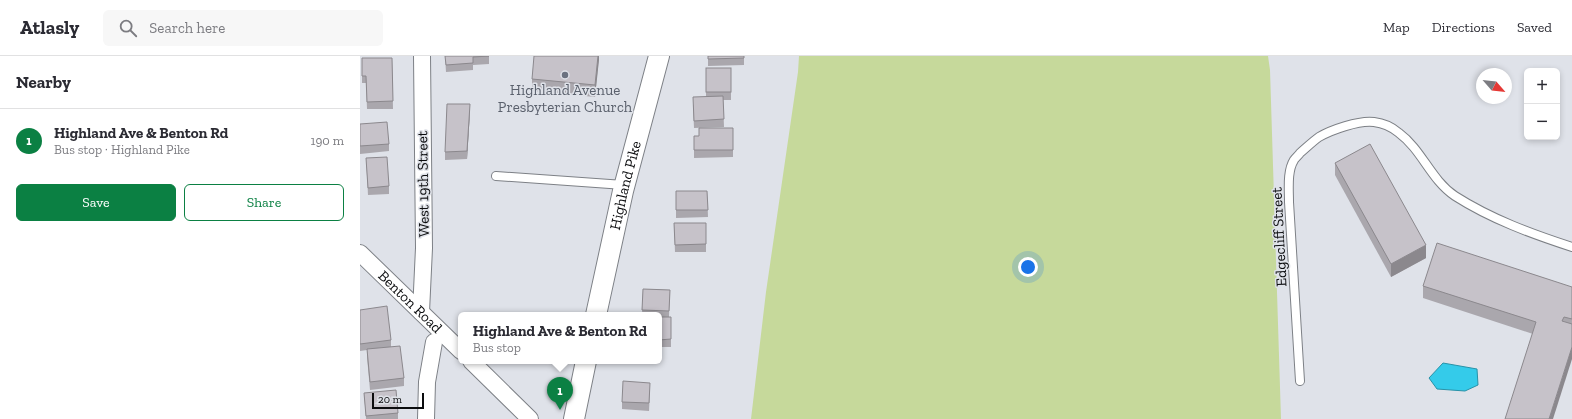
<!DOCTYPE html>
<html lang="en">
<head>
<meta charset="utf-8">
<style>
  body { margin:0; font-family:"Zilla Slab",serif; background:#f7f7f7; color:#2b2b33 }
  .controls { position:absolute; right:12px; top:12px; display:grid; overflow:hidden; border-radius:6px; box-shadow:0 2px 6px #0003 }
  .controls button { width:36px; height:36px; display:grid; place-items:center; padding:0; border:0; border-bottom:1px solid #e1e1e2; background:#fff; color:#2b2b33; font:20px sans-serif }
  .compass { position:absolute; left:1116px; top:12px; width:36px; height:36px; border-radius:50%; background:#fff; box-shadow:0 2px 6px #0003; rotate:118deg }
  .scale { position:absolute; left:12px; bottom:10px; width:52px; box-sizing:border-box; padding-left:4px; border:2px solid #0b0c0e; border-top:0; font-size:11px; line-height:14px; white-space:nowrap; color:#0b0c0e; -webkit-text-stroke:3px #dfe2e9; paint-order:stroke }
  .you { position:absolute; left:668px; top:211px; width:14px; height:14px; margin:-10px; border:3px solid #fff; border-radius:50%; background:#1a73e8; box-shadow:0 0 0 6px #1a73e833 }
  .badge { display:grid; place-items:center; width:26px; height:26px; border-radius:50%; background:#0b8043; color:#fff; font-size:13px; font-weight:700 }
  .pin { position:absolute; translate:-50% -33px; filter:drop-shadow(0 1px 2px #0008) }
  .pin::after { content:''; position:absolute; top:21px; width:14px; height:12px; background:inherit; clip-path:polygon(0 0,100% 0,50% 100%) }
  .popup { position:absolute; left:98px; top:256px; width:204px; height:52px; box-sizing:border-box; display:grid; place-content:center; border-radius:6px; background:#fff; filter:drop-shadow(0 1px 3px #0005); font-size:13px; white-space:nowrap; color:#7c7c81 }
  .popup b { font-size:15px; color:#2b2b33 }
  .popup::after { content:''; position:absolute; left:50%; top:100%; margin-left:-8px; border:8px solid transparent; border-top-color:#fff }
  .list { margin:0; padding:0; list-style:none }
  h2 { display:flex; justify-content:space-between; align-items:center; height:52px; margin:0; padding:0 16px; font-size:17px }
  h2 small { font-size:13px; font-weight:400; color:#7c7c81 }
  .list li { display:grid; grid-template-columns:26px 1fr auto; gap:12px; align-items:center; box-sizing:border-box; height:64px; padding:0 16px; border-top:1px solid #e1e1e2 }
  .list b { display:block; font-size:15px; white-space:nowrap }
  .list p { margin:0; font-size:13px; white-space:nowrap; color:#7c7c81 }
  .list em { font-size:13px; font-style:normal; color:#7c7c81 }
  .actions { display:flex; gap:8px; padding:12px 16px }
  .actions a { flex:1; padding:9px 0; border:1px solid #0b8043; border-radius:6px; text-align:center; font-size:14px; color:#0b8043 }
  .actions .main { background:#0b8043; color:#fff }
  .icon { flex:none; width:22px; height:22px; fill:none; stroke:currentColor; stroke-width:2; stroke-linecap:round; stroke-linejoin:round }
  .map { position:relative; flex:none; width:1212px; height:363px; overflow:hidden }
  header { display:flex; align-items:center; gap:24px; box-sizing:border-box; height:56px; padding:0 20px; background:#fff; border-bottom:1px solid #e1e1e2 }
  header strong { font-size:19px }
  nav { display:flex; gap:22px; margin-inline-start:auto; font-size:14px }
  .search { width:280px; height:36px; background:#f7f7f7; display:flex; align-items:center; gap:10px; box-sizing:border-box; padding:0 14px; border-radius:6px; color:#7c7c81; font-size:15px }
  main { display:flex }
  aside { flex:1; background:#fff }
  .map>svg:first-child { display:block }
  .green { fill:#c6d99b }
  .water { fill:#34cbea; stroke:#2892a8 }
  .lines { fill:none; stroke-linecap:round; stroke-linejoin:round }
  .service-casing { stroke:#7d8086; stroke-width:10 }
  .minor-casing { stroke:#7d8086; stroke-width:18 }
  .tertiary-casing { stroke:#7d8086; stroke-width:22 }
  .service { stroke:#fff; stroke-width:8 }
  .minor { stroke:#fff; stroke-width:16 }
  .tertiary { stroke:#fff; stroke-width:20 }
  .wall { fill:#aaa7ad }
  .shaded-wall { fill:#8b888d }
  .building { fill:#c6c2c9; stroke:#8b888d }
  .worship-dot { fill:#6b7280; stroke:#dfe2e9; stroke-width:1.5 }
  .labels { text-anchor:middle; stroke-width:3; stroke-linejoin:round; paint-order:stroke }
  .worship-label { font-size:15px; fill:#5b616d; stroke:#dfe2e9 }
  .street-label { font-size:15px; fill:#0b0c0e; stroke:#dfe2e9 }
</style>
</head>
<body>
<header>
<strong>Atlasly</strong>
<div class="search"><svg class="icon" aria-label="search" viewBox="0 0 24 24"><circle cx="10" cy="10" r="6"/><path d="M15 15l6 6"/></svg>Search here</div>
<nav><a>Map</a><a>Directions</a><a>Saved</a></nav>
</header>
<main>
<aside>
<h2>Nearby<small></small></h2>
<ul class="list">
<li><span class="badge">1</span><div><b>Highland Ave &amp; Benton Rd</b><p>Bus stop · Highland Pike</p></div><em>190 m</em></li>
</ul>
<div class="actions"><a class="main">Save</a><a>Share</a></div>
</aside>
<div class="map">
<svg width="1212" height="363" viewBox="0 0 1212 363">
  <rect width="100%" height="100%" fill="#dfe2e9"/>
  <path class="green" d="M439 0H908L910 14 921 363H391L406 236 438 16Z"/>
  <path class="water" d="M1083 307 1117 313 1118 329 1105 335 1077 333 1069 322Z"/>
  <g class="lines">
    <defs>
      <g id="service">
        <path d="M136 120 264 129"/>
        <path d="M940 325 929 146C929 133 927 115 934 104 935 102 939 99 940 97 946 92 952 86 959 81 971 74 999 64 1014 66 1023 67 1032 71 1039 77 1062 94 1071 124 1095 140 1131 163 1172 178 1212 191"/>
      </g>
      <g id="minor">
        <path id="s1" d="M0 197 101 295"/>
        <path d="M61 256 64 192 62 0"/>
        <path d="M111 305 170 363"/>
        <path d="M66 363 67 326 74 286"/>
      </g>
      <g id="tertiary">
        <path id="s2" d="M236 259 263 135 299 0"/>
        <path d="M214 363 226 305"/>
      </g>
    </defs>
    <use href="#service" class="service-casing"/>
    <use href="#minor" class="minor-casing"/>
    <use href="#tertiary" class="tertiary-casing"/>
    <use href="#service" class="service"/>
    <use href="#minor" class="minor"/>
    <use href="#tertiary" class="tertiary"/>
  </g>
  <g class="wall">
    <path d="M85 0H129V8L113 9V14L86 16Z"/>
    <path d="M239 0 235 41 172 35V23Z"/>
    <path d="M348 0H384V9L348 10Z"/>
    <path d="M2 2H32L33 53H7L6 27H2Z"/>
    <path d="M346 12H371V44H363L364 71 334 72 333 49 346 41Z"/>
    <path d="M110 55 107 103 85 104V96Z"/>
    <path d="M0 68 29 88V95L0 98Z"/>
    <path d="M373 72V101L334 102V80H339Z"/>
    <path d="M6 102 29 130V138L8 139Z"/>
    <path d="M975 107 1066 202 1031 221 975 119Z"/>
    <path d="M316 135H347L348 161 316 162Z"/>
    <path d="M314 167H346V196H315Z"/>
    <path d="M1063 230 1212 231V303L1173 278 1063 242Z"/>
    <path d="M283 233 310 234 309 261H311V291H299V259H282Z"/>
    <path d="M0 254 31 284V291L44 322V330L10 334 7 301V294L0 295Z"/>
    <path d="M290 334 289 355 262 353V346Z"/>
    <path d="M4 337 38 357V363H6Z"/>
  </g>
  <g class="shaded-wall">
    <path d="M238 0H239V4L235 41V29Z"/>
    <path d="M110 48V55L107 103V95Z"/>
    <path d="M1066 189V202L1031 221V208Z"/>
    <path d="M1212 291V303L1193 363H1189Z"/>
  </g>
  <g class="building">
    <path d="M85 0H129L113 1V7L86 9Z"/>
    <path d="M174 0H238L235 29 172 23Z"/>
    <path d="M348 0H384V2L348 3Z"/>
    <path d="M2 2H32L33 45 7 46 6 20H2Z"/>
    <rect x="346" y="12" width="25" height="24"/>
    <path d="M363 40 364 63 334 65 333 41Z"/>
    <path d="M87 48H110L107 95 85 96Z"/>
    <path d="M27 66 29 88 0 90V68Z"/>
    <path d="M339 72H373V94H334V80H339Z"/>
    <path d="M1010 88 1066 189 1031 208 975 107Z"/>
    <path d="M27 101 29 130 8 132 6 102Z"/>
    <path d="M316 135H347L348 154H316Z"/>
    <path d="M314 167H346V188L315 189Z"/>
    <path d="M1077 187 1212 231V263L1204 261 1202 265 1212 268V291L1189 363H1145L1176 266 1063 230Z"/>
    <path d="M283 233 310 234 309 255 282 254Z"/>
    <path d="M27 250 31 284 0 288V254Z"/>
    <path d="M299 261H311V283L299 284Z"/>
    <path d="M40 290 44 322 10 326 7 293Z"/>
    <path d="M263 325 290 327 289 347 262 346Z"/>
    <path d="M36 334 38 357 6 360 4 337Z"/>
  </g>
  <circle class="worship-dot" cx="205" cy="19" r="4"/>
  <g class="labels">
    <g class="worship-label">
      <text x="205" y="39">Highland Avenue<tspan x="205" dy="17">Presbyterian Church</tspan></text>
    </g>
    <g class="street-label">
      <text transform="translate(63 128) rotate(-91)" y="5">West 19th Street</text>
      <text dy="5" stroke="none"><textPath href="#s2" startOffset="133">Highland Pike</textPath></text>
      <text transform="translate(919 181) rotate(-93)" y="5">Edgecliff Street</text>
      <text dy="5" stroke="none"><textPath href="#s1" startOffset="70">Benton Road</textPath></text>
    </g>
  </g>
</svg>
<div class="controls">
<button>+</button>
<button>−</button>
</div>
<svg class="compass" viewBox="-18 -18 36 36"><path d="M0-13l5 13h-10z" fill="#e53935"/><path d="M0 13l5-13h-10z" fill="#7c7c81"/></svg>
<div class="scale">20 m</div>
<div class="you"></div>
<div class="pin badge" style="left:200px;top:354px">1</div>
<div class="popup"><b>Highland Ave &amp; Benton Rd</b>Bus stop</div>
</div>
</main>
</body>
</html>
